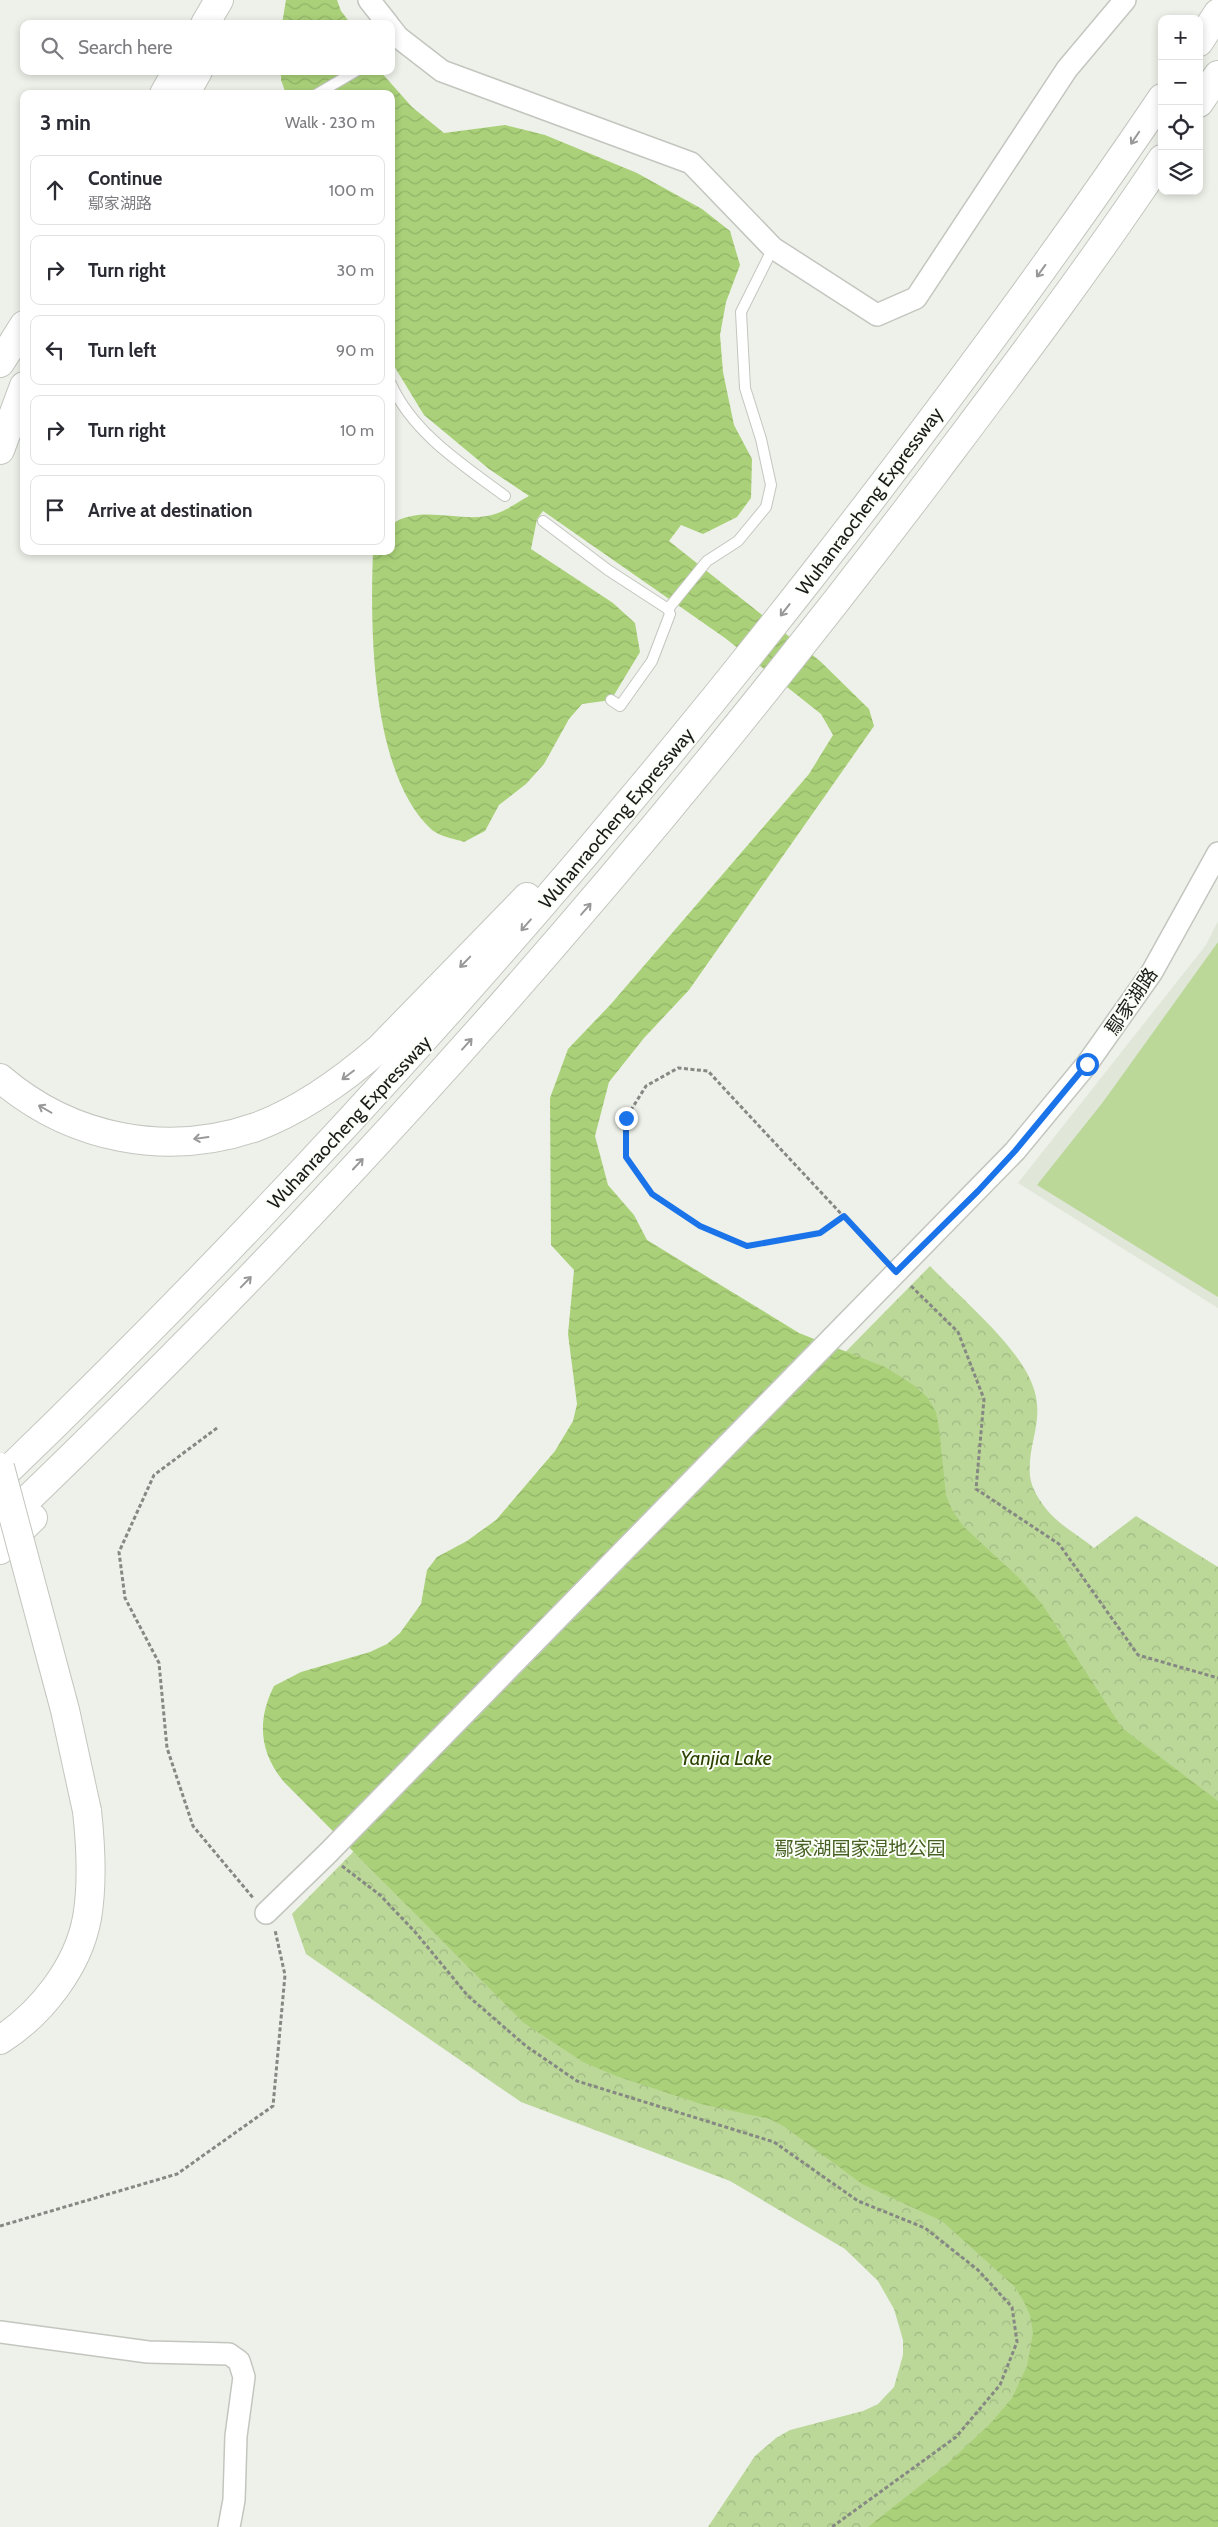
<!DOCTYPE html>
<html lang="en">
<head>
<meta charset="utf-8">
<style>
  body { margin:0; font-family:Cabin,"Noto Sans SC",sans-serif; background:#f7f7f7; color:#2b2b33 }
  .controls { position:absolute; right:15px; top:15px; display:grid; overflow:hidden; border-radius:10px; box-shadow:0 2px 8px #0003 }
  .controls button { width:45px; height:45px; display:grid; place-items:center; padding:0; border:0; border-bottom:1px solid #e1e1e2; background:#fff; color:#2b2b33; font:25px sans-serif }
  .stop { position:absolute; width:15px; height:15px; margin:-11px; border:4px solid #1a73e8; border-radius:50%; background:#fff }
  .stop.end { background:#1a73e8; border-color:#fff; box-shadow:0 1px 5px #0008 }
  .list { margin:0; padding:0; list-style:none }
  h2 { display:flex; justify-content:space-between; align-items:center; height:65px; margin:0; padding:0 20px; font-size:21px }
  h2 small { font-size:16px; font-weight:400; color:#7c7c81 }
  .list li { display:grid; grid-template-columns:32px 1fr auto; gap:15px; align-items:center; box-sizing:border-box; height:70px; margin:0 10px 10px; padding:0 10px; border:1px solid #e1e1e2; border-radius:10px }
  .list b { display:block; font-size:19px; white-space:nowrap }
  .list p { margin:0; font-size:16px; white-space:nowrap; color:#7c7c81 }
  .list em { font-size:16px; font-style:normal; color:#7c7c81 }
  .icon { flex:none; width:28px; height:28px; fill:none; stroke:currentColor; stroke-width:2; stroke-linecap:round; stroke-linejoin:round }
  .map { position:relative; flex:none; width:1218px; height:2527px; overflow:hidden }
  .search { position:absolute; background:#fff; box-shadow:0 2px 8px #0003; left:20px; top:20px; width:375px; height:55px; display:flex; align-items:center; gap:12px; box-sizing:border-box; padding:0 18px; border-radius:10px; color:#7c7c81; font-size:19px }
  .panel { position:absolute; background:#fff; box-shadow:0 2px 8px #0003; left:20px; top:90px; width:375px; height:465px; border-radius:10px }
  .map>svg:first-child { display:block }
  .built { fill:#e0e6d8 }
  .forest { fill:url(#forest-crowns) }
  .pitch { fill:#bbd899 }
  .water { fill:url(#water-waves) }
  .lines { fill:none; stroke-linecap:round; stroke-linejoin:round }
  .service-casing { stroke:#c3c6bf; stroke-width:12 }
  .minor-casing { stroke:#c3c6bf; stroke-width:24 }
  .trunk-casing { stroke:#c3c6bf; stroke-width:30 }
  .motorway-casing { stroke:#c3c6bf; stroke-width:30 }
  .path { stroke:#868883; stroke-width:3; stroke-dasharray:4 2.5; stroke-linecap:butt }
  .service { stroke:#fff; stroke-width:10 }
  .minor { stroke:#fff; stroke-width:21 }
  .trunk { stroke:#fff; stroke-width:28 }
  .motorway { stroke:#fff; stroke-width:28 }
  .motorway-bridge-casing { stroke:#c3c6bf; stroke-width:30; stroke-linecap:butt }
  .motorway-bridge { stroke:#fff; stroke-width:28 }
  .oneway { stroke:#989898 }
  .route { stroke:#1a73e8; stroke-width:6 }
  .labels { text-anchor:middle; stroke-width:4; stroke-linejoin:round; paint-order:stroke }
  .street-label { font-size:19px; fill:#1a1b19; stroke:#fafef7 }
  .park-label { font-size:19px; fill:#476023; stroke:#fafef7 }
  .water-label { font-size:20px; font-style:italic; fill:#2d4401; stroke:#fafef7 }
</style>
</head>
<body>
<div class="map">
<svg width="1218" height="2527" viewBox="0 0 1218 2527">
  <defs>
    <pattern id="forest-crowns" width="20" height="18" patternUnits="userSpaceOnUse" patternTransform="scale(1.25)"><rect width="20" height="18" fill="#bbd899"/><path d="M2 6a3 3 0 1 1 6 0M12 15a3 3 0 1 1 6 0" fill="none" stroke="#a0b983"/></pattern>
    <pattern id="water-waves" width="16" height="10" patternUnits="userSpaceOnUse" patternTransform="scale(1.25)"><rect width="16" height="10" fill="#aad179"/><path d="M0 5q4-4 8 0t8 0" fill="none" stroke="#92b368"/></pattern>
  </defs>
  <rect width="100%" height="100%" fill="#edf1e9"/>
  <path class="built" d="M1218 921V1308L1018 1183 1206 945Z"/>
  <path class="forest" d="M930 1266C959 1296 1014 1343 1030 1379 1048 1418 1027 1440 1030 1476 1031 1488 1040 1501 1047 1510 1059 1525 1080 1536 1094 1548L1136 1516 1218 1567V2527H708L755 2456 776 2438 790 2430 863 2411 878 2404 894 2387 903 2355V2340L894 2309 878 2281 845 2249 730 2181 521 2102 306 1954 292 1914Z"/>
  <path class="pitch" d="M1218 942V1297L1037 1185 1103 1102Z"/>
  <g class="water">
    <path d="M286 0H337L341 11 351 24H282Z"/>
    <path d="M281 71H380L412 107 444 133 505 125 545 135 637 173 702 209 730 231 740 265 726 302 720 335 723 372 734 425 752 459 751 498 737 517 703 534 681 525 669 541 820 661 869 709 874 726 689 990 644 1038 609 1082 595 1136 608 1185 634 1215 647 1240 799 1333 885 1367 915 1386 927 1397 936 1412 939 1428 946 1495 952 1510 963 1526 1019 1578 1042 1604 1122 1728 1218 1801V2527H868L945 2466 990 2424 1012 2398 1027 2366 1033 2333 1030 2315 1023 2300 1014 2286 942 2221 862 2184 785 2127 770 2119 701 2104 616 2076 583 2062 524 2023 284 1782C259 1752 257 1720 274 1686L301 1672 370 1652 387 1644 400 1633 421 1604 427 1570 437 1557 467 1541 496 1520 555 1451 573 1421 577 1404 568 1334 574 1270 551 1245 550 1098 568 1049 611 1004 809 774 833 735 821 714 725 638 543 511 537 519 531 549 613 603 635 623 640 652 611 700 582 704 569 719 544 764 526 784 499 805 485 831 464 842C455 839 439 836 432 830 371 775 370 629 373 552L391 551V525C421 502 465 526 498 513 509 509 519 501 529 496L489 469 424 415 391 361V94H286L281 80Z"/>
  </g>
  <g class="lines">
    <defs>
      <g id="service">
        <path d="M317 94 356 71"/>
        <path d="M391 384C413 433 463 465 505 496"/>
        <path d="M543 521 608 570 668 609"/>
        <path d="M611 700 620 706 652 661 670 614 668 609 707 561 738 541 766 507 771 485 761 439 745 388 741 312 773 248"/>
      </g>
      <g id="minor">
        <path d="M369 0 388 24"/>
        <path d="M391 28 398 37 442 71 691 163 773 248 877 315 916 298 1067 69 1125 0"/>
        <path d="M266 1913 327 1854 1015 1151 1087 1064 1152 972 1218 853"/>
        <path d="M0 2332 148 2352 229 2354 239 2361 244 2377 236 2436 234 2500 229 2527"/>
      </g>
      <g id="trunk">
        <path d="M205 24 219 0"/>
        <path d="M164 94 177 71"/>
        <path d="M185 94 198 71"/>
        <path d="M9 349 24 325"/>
      </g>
      <g id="motorway">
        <path d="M1199 42 1218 13"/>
        <path d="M1199 103 1218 75"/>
        <path d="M0 363 9 349"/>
        <path d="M0 450 24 386"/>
        <path d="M0 1078C71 1139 167 1158 256 1127 302 1110 343 1080 380 1048L527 897"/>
        <path d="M0 1478C295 1194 567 890 819 567 938 414 1054 258 1162 98"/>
        <path d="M0 1526C104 1426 207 1324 306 1219 530 983 738 733 934 474 1012 370 1090 267 1162 159"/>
        <path d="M0 1550 33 1518"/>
        <path d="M0 2040C41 2014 78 1967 87 1918 93 1883 91 1847 87 1811"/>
      </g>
    </defs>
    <use href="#service" class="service-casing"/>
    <use href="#minor" class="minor-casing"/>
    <use href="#trunk" class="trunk-casing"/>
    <use href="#motorway" class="motorway-casing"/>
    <g class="path">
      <path d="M844 1216 820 1233 747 1246 700 1226 652 1194 626 1157V1118L646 1086 678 1068 708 1071C766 1134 825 1196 883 1259"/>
      <path d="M911 1286 958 1332 984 1399 976 1489 1059 1544 1138 1655 1218 1678"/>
      <path d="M217 1428 154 1475 119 1552 125 1598 159 1663 167 1748 193 1826 254 1899"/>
      <path d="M342 1866 380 1895 416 1933 468 1996 526 2046 577 2081 774 2142 858 2201 925 2228 978 2270 1012 2307 1017 2342 1000 2385 956 2437 832 2527"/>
      <path d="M0 2226 177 2174 273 2106 285 1975 275 1930"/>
    </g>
    <use href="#service" class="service"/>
    <use href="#minor" class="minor"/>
    <use href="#trunk" class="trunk"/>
    <use href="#motorway" class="motorway"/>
    <defs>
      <path id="motorway-bridge" d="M0 1467 65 1710 87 1811"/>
    </defs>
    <use href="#motorway-bridge" class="motorway-bridge-casing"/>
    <use href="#motorway-bridge" class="motorway-bridge"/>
  </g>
  <defs><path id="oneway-shaft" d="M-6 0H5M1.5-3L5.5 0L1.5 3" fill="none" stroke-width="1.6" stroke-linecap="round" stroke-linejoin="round" transform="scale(1.25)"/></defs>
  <g class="oneway">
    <use href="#oneway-shaft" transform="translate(1135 138) rotate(124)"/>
    <use href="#oneway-shaft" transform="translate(1041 271) rotate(126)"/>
    <use href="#oneway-shaft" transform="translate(785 610) rotate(128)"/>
    <use href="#oneway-shaft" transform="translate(586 909) rotate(-49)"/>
    <use href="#oneway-shaft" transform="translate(526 925) rotate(131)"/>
    <use href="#oneway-shaft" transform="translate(465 962) rotate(134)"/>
    <use href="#oneway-shaft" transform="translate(467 1044) rotate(-48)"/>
    <use href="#oneway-shaft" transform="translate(348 1075) rotate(143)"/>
    <use href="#oneway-shaft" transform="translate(45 1109) rotate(-150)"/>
    <use href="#oneway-shaft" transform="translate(201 1138) rotate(172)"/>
    <use href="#oneway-shaft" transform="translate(358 1164) rotate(-47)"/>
    <use href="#oneway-shaft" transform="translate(246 1282) rotate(-46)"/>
  </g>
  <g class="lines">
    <path class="route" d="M626 1118V1157L652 1194 700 1226 747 1246 820 1233 844 1216 896 1272 978 1191 1015 1151 1087 1064"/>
  </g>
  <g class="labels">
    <g class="street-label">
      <text transform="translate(869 501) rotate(-53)" y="7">Wuhanraocheng Expressway</text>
      <text transform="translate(616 818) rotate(-50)" y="7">Wuhanraocheng Expressway</text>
      <text transform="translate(1131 1001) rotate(-56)" y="7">鄢家湖路</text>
      <text transform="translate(349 1122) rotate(-47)" y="7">Wuhanraocheng Expressway</text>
    </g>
    <g class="park-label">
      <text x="860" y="1855">鄢家湖国家湿地公园</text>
    </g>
    <g class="water-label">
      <text x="726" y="1765">Yanjia Lake</text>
    </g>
  </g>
</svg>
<div class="controls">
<button>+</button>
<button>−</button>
<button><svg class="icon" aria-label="locate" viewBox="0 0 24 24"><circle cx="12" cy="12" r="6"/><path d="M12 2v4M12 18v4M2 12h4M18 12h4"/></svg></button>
<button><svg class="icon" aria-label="layers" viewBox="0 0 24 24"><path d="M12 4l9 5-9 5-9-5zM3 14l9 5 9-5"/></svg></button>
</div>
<div class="stop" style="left:1087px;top:1064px"></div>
<div class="stop end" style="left:626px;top:1118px"></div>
<div class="search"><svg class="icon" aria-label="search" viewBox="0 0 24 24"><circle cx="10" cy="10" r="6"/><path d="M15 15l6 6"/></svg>Search here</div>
<section class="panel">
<h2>3 min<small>Walk · 230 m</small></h2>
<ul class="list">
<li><svg class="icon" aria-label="ahead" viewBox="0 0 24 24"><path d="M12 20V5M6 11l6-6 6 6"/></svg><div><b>Continue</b><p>鄢家湖路</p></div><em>100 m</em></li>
<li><svg class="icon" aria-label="right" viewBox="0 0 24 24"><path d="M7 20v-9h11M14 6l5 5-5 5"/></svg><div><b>Turn right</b></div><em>30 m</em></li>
<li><svg class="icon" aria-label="left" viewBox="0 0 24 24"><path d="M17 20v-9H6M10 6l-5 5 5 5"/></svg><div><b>Turn left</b></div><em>90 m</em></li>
<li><svg class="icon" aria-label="right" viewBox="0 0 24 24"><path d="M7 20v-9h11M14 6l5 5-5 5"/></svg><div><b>Turn right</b></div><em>10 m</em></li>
<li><svg class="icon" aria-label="arrive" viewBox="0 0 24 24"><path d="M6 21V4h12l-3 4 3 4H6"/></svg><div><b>Arrive at destination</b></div></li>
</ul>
</section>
</div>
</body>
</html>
